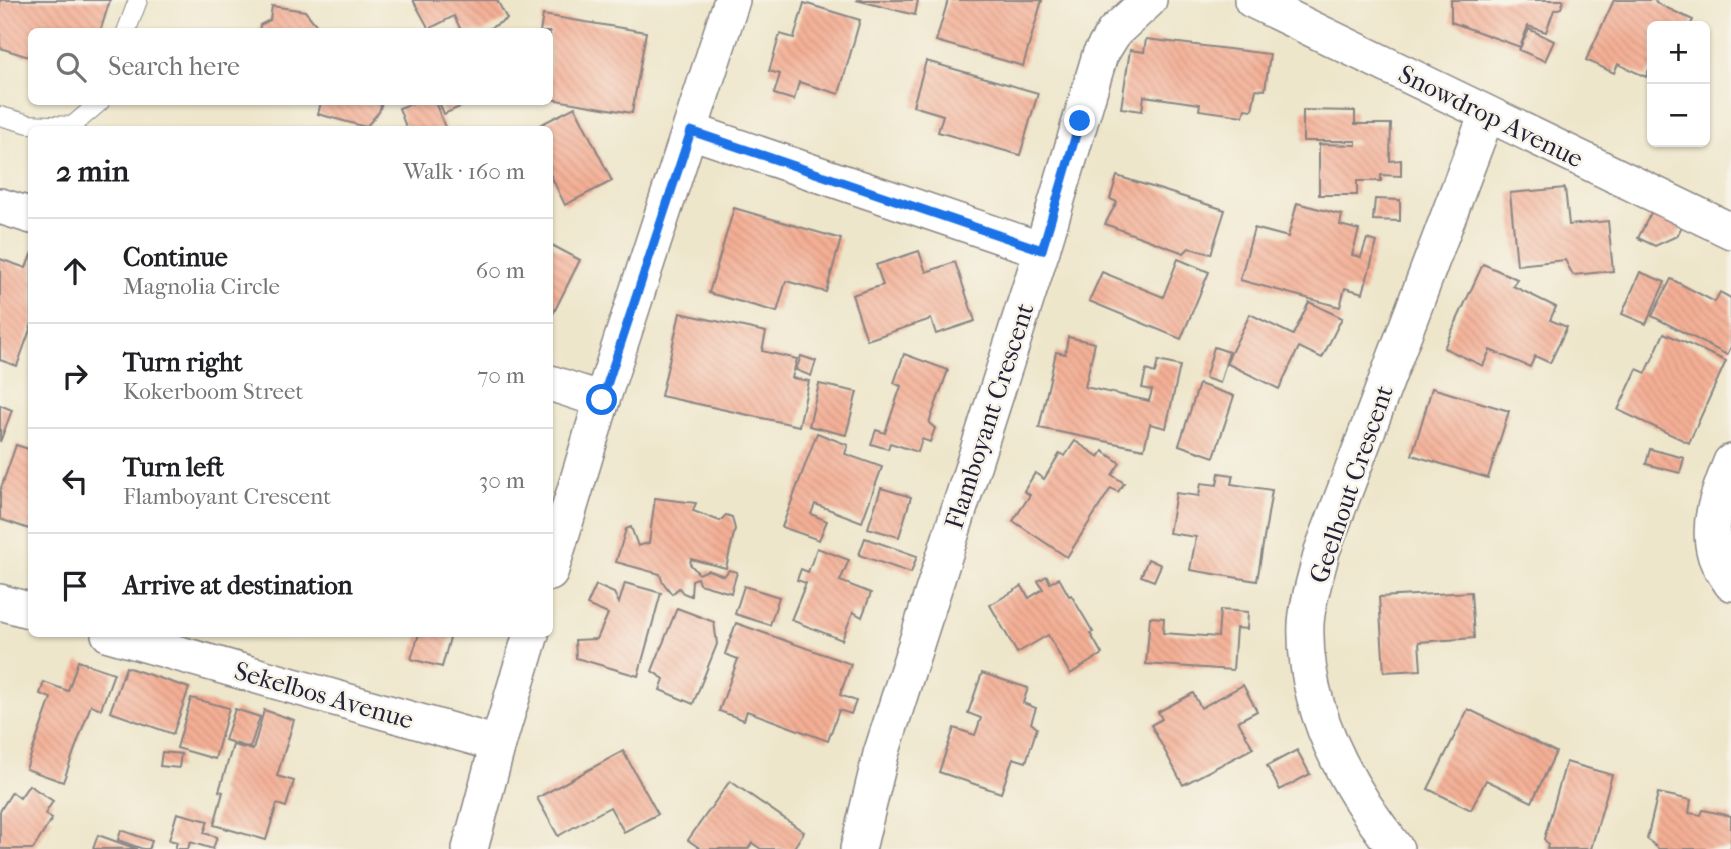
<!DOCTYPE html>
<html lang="en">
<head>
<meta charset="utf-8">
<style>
  body { margin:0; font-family:"IM FELL French Canon",serif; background:#f6f6f6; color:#202124 }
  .controls { position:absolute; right:21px; top:21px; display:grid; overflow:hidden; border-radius:10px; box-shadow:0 2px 5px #0004 }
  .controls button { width:63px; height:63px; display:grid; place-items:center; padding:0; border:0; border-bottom:2px solid #e0e0e0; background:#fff; color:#202124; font:35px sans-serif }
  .stop { position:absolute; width:21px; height:21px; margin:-16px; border:5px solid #1a73e8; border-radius:50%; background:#fff }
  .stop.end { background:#1a73e8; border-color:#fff; box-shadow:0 2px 7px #0008 }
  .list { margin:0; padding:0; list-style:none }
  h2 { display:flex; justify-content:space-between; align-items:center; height:91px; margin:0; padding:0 28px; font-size:30px }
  h2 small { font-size:23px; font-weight:400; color:#757577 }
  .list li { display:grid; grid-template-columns:46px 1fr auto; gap:21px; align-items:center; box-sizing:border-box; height:105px; padding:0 28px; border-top:2px solid #e0e0e0 }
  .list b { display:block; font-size:26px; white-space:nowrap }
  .list p { margin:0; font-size:23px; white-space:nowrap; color:#757577 }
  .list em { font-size:23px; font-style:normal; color:#757577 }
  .icon { flex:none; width:38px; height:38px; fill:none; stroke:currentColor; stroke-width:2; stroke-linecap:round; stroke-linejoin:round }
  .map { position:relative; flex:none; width:1731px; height:849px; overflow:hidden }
  .search { position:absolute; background:#fff; box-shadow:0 2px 5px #0004; left:28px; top:28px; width:525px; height:77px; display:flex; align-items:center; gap:18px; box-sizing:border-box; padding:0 24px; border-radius:10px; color:#757577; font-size:26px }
  .panel { position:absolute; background:#fff; box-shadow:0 2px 5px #0004; left:28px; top:126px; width:525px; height:511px; border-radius:10px }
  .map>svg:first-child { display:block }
  .building { fill:url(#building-back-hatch) }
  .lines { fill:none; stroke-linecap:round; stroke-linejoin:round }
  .service-casing { stroke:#888483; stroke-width:20 }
  .minor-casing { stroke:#888483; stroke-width:38 }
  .service { stroke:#fff; stroke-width:18 }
  .minor { stroke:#fff; stroke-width:35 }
  .route { stroke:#1a73e8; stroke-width:9 }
  .labels { text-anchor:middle; stroke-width:5; stroke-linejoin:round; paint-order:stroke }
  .street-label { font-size:26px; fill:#22223b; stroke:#f7f3e8 }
</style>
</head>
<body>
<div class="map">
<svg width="1731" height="849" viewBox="0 0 1731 849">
  <defs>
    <pattern id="building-back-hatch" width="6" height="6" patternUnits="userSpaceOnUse" patternTransform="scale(1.75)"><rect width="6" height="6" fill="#f4af95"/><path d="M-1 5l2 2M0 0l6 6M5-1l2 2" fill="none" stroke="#d19681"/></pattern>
  </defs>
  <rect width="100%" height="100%" fill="#f7f3e8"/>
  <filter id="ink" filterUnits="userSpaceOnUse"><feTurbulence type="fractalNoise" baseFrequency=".0143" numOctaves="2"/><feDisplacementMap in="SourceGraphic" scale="14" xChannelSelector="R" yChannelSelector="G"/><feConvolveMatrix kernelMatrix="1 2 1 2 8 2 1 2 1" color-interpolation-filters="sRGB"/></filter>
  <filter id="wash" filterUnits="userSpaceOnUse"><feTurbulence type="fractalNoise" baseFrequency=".00686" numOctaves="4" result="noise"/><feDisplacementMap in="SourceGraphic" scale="28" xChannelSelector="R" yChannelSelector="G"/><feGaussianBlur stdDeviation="1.57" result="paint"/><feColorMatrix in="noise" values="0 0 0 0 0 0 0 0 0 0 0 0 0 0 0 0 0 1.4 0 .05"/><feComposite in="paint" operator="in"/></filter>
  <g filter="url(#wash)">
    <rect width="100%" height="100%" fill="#eee6cb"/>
    <g id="blocks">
      <g class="building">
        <path d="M0 0H110L100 32H32V58L0 48Z"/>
        <path d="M413 0H497L507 19 483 32H462L454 16 429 29Z"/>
        <path d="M856 0H918L915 15Z"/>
        <path d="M948 0H1042L1023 66 936 41Z"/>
        <path d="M1451 0H1564L1561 8 1554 10 1546 32 1528 26 1520 47 1451 22Z"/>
        <path d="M1614 0H1655L1656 3 1693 20 1690 26H1652V71L1649 70 1646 77 1618 64 1614 73 1586 60Z"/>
        <path d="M804 3 860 20 839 94 799 82 794 100 774 94 780 74 769 71 780 34 794 38Z"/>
        <path d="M272 6 305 11 322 32H259L260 25 270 20Z"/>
        <path d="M543 15 646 32 632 113 550 99V32H540Z"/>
        <path d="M1529 29 1554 41 1545 61 1519 50Z"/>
        <path d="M1146 39 1270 54 1265 90 1256 89 1252 110 1245 109 1243 116 1199 110 1200 104 1144 96 1142 111 1121 108 1130 50 1144 52Z"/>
        <path d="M926 61 1038 93 1020 155 938 132 943 115 913 106Z"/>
        <path d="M321 102H382L379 112 366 127 318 114Z"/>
        <path d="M416 102H435L446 130H407L399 108Z"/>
        <path d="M439 102H471L444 114Z"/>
        <path d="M575 107 612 181 565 205 550 174V130H530Z"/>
        <path d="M1303 110 1355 111V124H1391L1390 161 1401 160V176L1381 175V181H1357V195H1319V144L1356 145V141H1303Z"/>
        <path d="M1117 176 1225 210 1211 254 1189 248 1184 253 1105 224 1117 202 1110 199Z"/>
        <path d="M1565 188 1569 225 1608 221 1613 271 1573 275 1565 260 1517 265 1510 193Z"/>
        <path d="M1375 199 1400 200V221L1373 220Z"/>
        <path d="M1297 203 1342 215 1340 225 1359 230 1352 255 1361 257 1367 239 1377 242 1363 293 1345 288 1340 307 1240 280 1254 228 1288 237Z"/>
        <path d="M1655 205 1685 220 1677 236 1655 246 1638 238Z"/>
        <path d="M734 208 841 239 826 292 786 281 777 312 709 293Z"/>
        <path d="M550 244 580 260 550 320Z"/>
        <path d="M919 251 926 272 955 262 975 321 936 334 931 319 867 340 852 295 883 285 876 265Z"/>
        <path d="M32 252V324L17 366 0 360V259L26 268Z"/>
        <path d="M1178 259 1209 272 1181 339 1089 301 1102 272 1163 297Z"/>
        <path d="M1483 264 1517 279 1513 286 1556 307 1550 320 1567 327 1550 363 1535 356 1530 367 1490 350 1483 366 1444 348Z"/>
        <path d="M1640 272 1665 282 1646 324 1622 314Z"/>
        <path d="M1671 279 1715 302 1720 292 1731 298V347L1727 355 1652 316Z"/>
        <path d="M1309 302 1342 318 1322 358 1299 347 1279 389 1226 363 1250 314 1293 335Z"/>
        <path d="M680 313 766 332 762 351 797 359 792 378 809 381 799 426 661 396Z"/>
        <path d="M1664 333 1726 361 1689 443 1618 410 1637 369 1646 373Z"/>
        <path d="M1068 337 1095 343 1085 387 1149 401 1152 390 1142 388 1146 370 1155 373 1158 361 1180 366 1166 428 1150 424 1144 449 1039 428 1056 352 1065 354Z"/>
        <path d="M1214 347 1229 352 1220 383 1205 378Z"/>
        <path d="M904 354 948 370 929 423 935 428 930 442 922 439 918 452 890 443 888 449 871 444 876 430 885 433 901 386 894 383Z"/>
        <path d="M801 356 816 361 811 376 796 370Z"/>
        <path d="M819 384 857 392 846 435 809 426Z"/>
        <path d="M1199 384 1234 396 1214 457 1179 445Z"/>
        <path d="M1432 388 1509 411 1488 478 1412 455Z"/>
        <path d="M0 405 12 410 0 442Z"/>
        <path d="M817 433 848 445 845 454 882 467 862 522 815 504 811 514 827 521 819 540 782 527Z"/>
        <path d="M1075 441 1099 457 1103 451 1120 463 1112 475 1124 483 1118 492 1111 488 1067 557 1013 521 1030 495 1024 491 1035 473 1044 479 1060 453 1065 456Z"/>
        <path d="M16 445 32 450V530L0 519V491Z"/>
        <path d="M1650 449 1684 458 1680 473 1646 464Z"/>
        <path d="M1219 473 1233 475 1231 484 1272 490 1257 581 1190 570 1196 537 1169 533 1176 493 1199 496 1201 483 1217 485Z"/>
        <path d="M881 488 911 497 899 537 868 528Z"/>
        <path d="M655 498 696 503 693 511 720 521 726 515 732 517 735 529 726 568 691 559 690 564 699 574 708 570 724 576 729 570 737 572 731 593 699 584 697 578 692 580 691 596 683 593 679 588 672 594 662 581 660 574 616 562 626 529 631 527 638 546 649 543Z"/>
        <path d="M865 538 917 556 911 573 859 555Z"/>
        <path d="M817 548 849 560 840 581 871 593 862 617 853 612 842 640 791 620 806 583 797 580 801 569 808 572Z"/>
        <path d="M1148 559 1161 565 1154 581 1141 576Z"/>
        <path d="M1047 576 1050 583 1059 578 1069 596 1071 595 1093 632 1090 633 1102 654 1070 674 1048 635 1017 653 990 605 1022 586 1029 598 1043 589 1038 581Z"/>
        <path d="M625 583 661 593 638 676 576 658 575 640 597 639 608 614 587 605 596 585 614 593 619 603Z"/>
        <path d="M744 586 779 597 770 625 735 614Z"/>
        <path d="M1471 592 1474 638 1419 642 1421 670 1384 672 1379 597Z"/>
        <path d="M677 608 714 622 717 644 693 704 660 690 664 679 652 671Z"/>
        <path d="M1220 610 1248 612 1247 629 1236 628 1233 670 1146 664 1150 617 1164 618 1163 633 1218 637Z"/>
        <path d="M736 623 851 664 840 695 856 701 851 714 839 710 828 741 747 711 744 720 719 711 738 659 725 654Z"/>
        <path d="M419 634H451L442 667 411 659Z"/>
        <path d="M78 661 114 673 101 709 91 705 63 782 26 769 51 698 40 694 44 682 68 691Z"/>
        <path d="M126 667 189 688 173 734 110 712Z"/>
        <path d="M982 673 1028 688 1023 703 1036 708 1031 723 1037 728 1026 762 1013 758 1001 793 939 772 954 728 975 735 981 718 968 713Z"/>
        <path d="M1243 685 1257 711 1238 721 1253 748 1183 785 1151 725 1162 719 1158 712 1193 693 1201 708Z"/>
        <path d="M191 698 229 708 215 759 177 748Z"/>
        <path d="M235 709 260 717 250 748 225 740Z"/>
        <path d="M1468 709 1556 752 1532 802 1486 780 1471 810 1428 789Z"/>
        <path d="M264 710 294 720 277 776 294 781 286 807 277 804 266 840 214 825 223 792 219 791 233 745 253 750Z"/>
        <path d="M1297 750 1310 774 1280 790 1267 766Z"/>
        <path d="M623 751 658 814 624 832 610 807 558 836 537 798Z"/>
        <path d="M162 752 181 754 179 768 160 766Z"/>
        <path d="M1566 762 1612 775 1591 849H1547L1548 844 1544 839Z"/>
        <path d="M730 781 804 832 793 849H761L752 843 748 849H701L688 840Z"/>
        <path d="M29 785 53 801 45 814 52 819 33 849H0V811L12 792 20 798Z"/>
        <path d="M1658 793 1691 800 1689 813 1701 815 1703 810 1731 816V849H1659L1647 839Z"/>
        <path d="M177 813 208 821 204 833 217 837 213 849 190 842 188 849H175L177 842 169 840Z"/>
        <path d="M121 830 152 841 149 849H143L118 840Z"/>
        <path d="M98 835 137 849H93Z"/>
      </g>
    </g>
  </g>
  <g filter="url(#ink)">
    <use href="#blocks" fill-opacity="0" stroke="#888483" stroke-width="2"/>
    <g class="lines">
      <defs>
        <g id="service">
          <path d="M126 32 138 0"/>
          <path d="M0 116 29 124 72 126 100 102"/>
        </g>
        <g id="minor">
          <path d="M1252 0 1731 231"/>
          <path d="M691 131 1042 250"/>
          <path d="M0 206 32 216"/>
          <path d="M550 383 602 400"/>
          <path d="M1731 462C1720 491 1706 521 1715 554 1717 564 1726 574 1731 583"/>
          <path d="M550 573 602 400 732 0"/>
          <path d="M0 602 32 611"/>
          <path d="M109 634 498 744"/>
          <path d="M470 849 498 744 531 634"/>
          <path d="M858 849 881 754 1042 250 1100 55 1114 32 1149 0"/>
          <path d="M1396 849C1346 786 1303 708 1306 624 1307 601 1317 574 1322 551L1487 114"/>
        </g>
      </defs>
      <use href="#service" class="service-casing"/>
      <use href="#minor" class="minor-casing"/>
      <use href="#service" class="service"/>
      <use href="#minor" class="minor"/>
    </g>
  </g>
  <g class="lines" filter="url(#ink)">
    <path class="route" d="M602 400 691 131 1042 250 1080 121"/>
  </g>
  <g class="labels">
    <g class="street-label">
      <text transform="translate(1491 116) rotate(26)" y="9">Snowdrop Avenue</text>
      <text transform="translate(989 416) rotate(-72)" y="9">Flamboyant Crescent</text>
      <text transform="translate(1351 484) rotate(-71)" y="9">Geelhout Crescent</text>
      <text transform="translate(324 695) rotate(16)" y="9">Sekelbos Avenue</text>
    </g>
  </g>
</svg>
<div class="controls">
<button>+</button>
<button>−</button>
</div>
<div class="stop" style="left:602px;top:400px"></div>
<div class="stop end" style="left:1080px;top:121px"></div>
<div class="search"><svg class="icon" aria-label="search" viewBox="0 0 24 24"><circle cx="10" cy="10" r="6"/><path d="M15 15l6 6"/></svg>Search here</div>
<section class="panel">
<h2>2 min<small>Walk · 160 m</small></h2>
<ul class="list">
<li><svg class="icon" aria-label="ahead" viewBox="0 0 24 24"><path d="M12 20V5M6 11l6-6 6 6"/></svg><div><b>Continue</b><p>Magnolia Circle</p></div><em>60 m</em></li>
<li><svg class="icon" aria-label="right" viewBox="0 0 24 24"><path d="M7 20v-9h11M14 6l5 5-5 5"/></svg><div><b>Turn right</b><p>Kokerboom Street</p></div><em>70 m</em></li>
<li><svg class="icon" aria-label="left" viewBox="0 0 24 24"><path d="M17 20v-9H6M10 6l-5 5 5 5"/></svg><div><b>Turn left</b><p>Flamboyant Crescent</p></div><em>30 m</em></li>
<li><svg class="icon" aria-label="arrive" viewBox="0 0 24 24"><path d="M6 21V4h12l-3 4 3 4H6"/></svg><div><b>Arrive at destination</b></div></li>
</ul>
</section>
</div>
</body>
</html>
